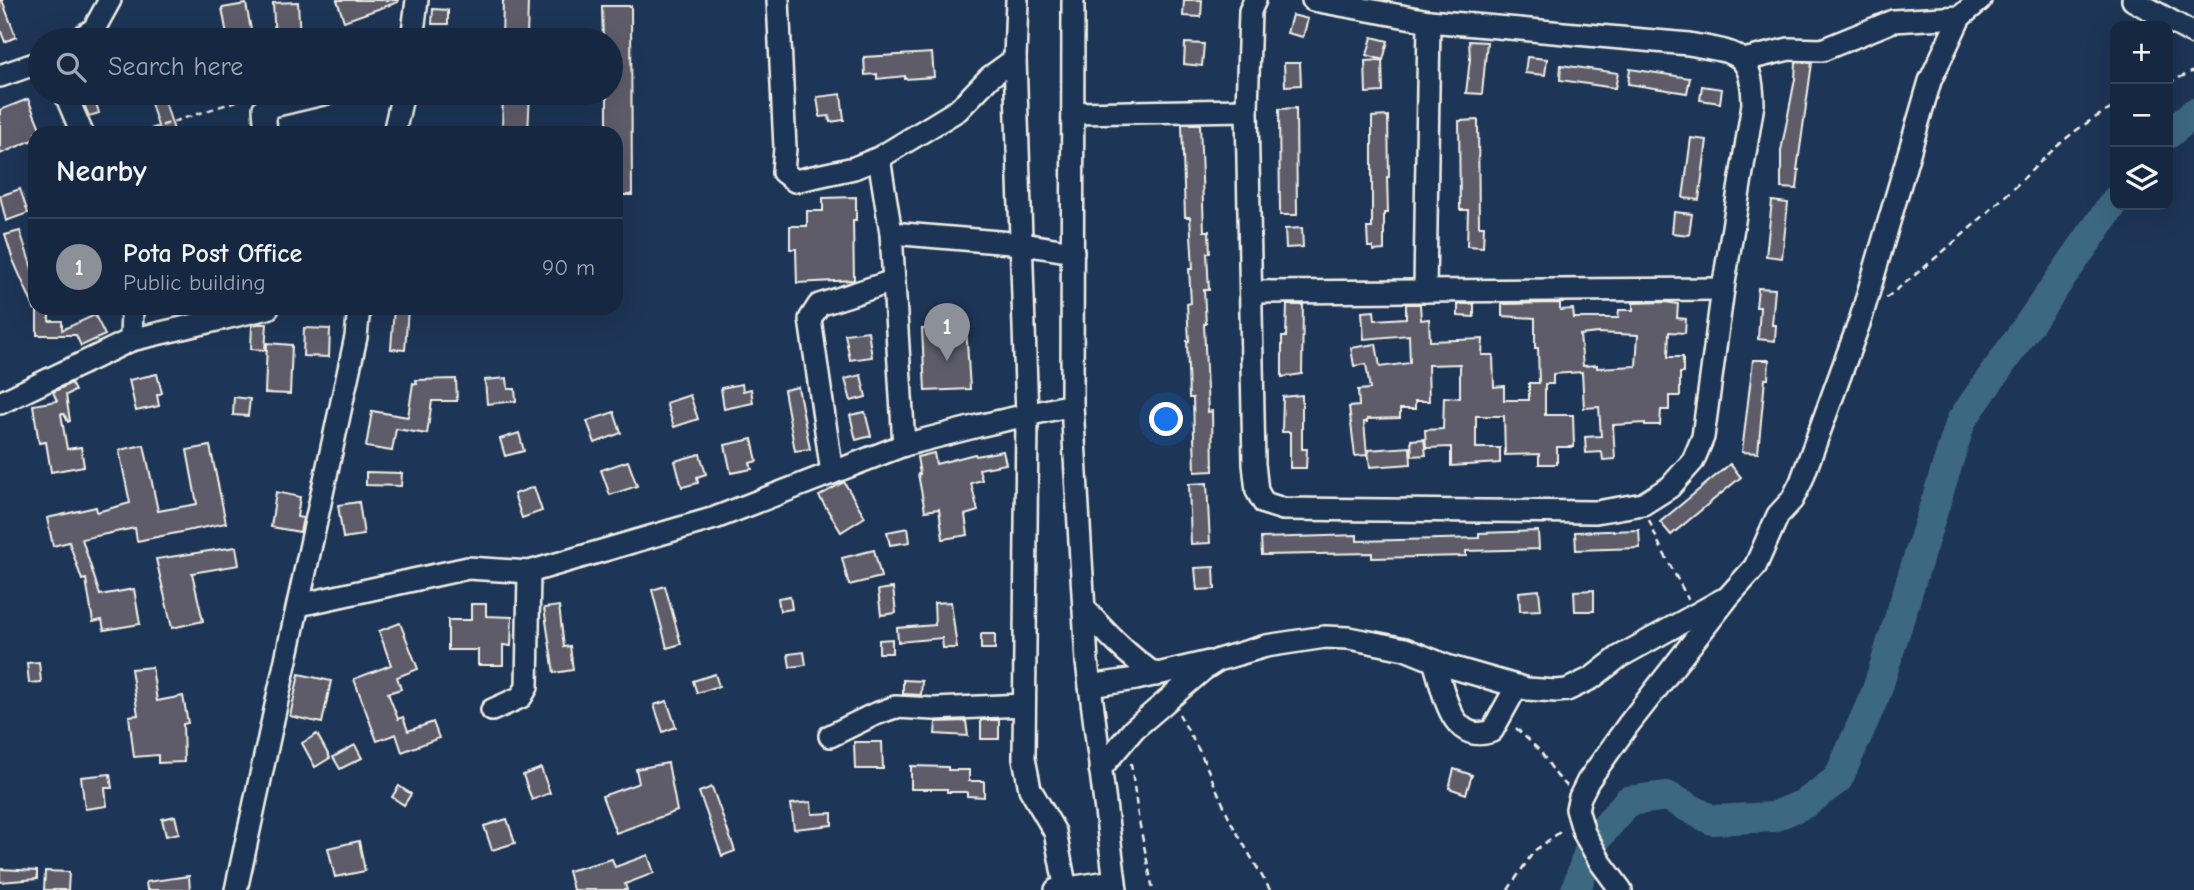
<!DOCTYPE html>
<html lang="en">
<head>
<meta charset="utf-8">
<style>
  body { margin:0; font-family:"Comic Neue",sans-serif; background:#1f3048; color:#f1f3f6 }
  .controls { position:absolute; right:21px; top:21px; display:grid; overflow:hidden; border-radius:14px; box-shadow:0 7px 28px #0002 }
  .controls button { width:63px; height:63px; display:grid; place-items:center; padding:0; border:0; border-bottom:2px solid #35445a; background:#162841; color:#f1f3f6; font:35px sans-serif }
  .you { position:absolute; left:1167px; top:420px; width:24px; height:24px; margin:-18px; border:5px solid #fff; border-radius:50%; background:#1a73e8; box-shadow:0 0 0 10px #1a73e833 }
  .badge { display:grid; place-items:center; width:46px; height:46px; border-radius:50%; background:#8c9099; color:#fff; font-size:23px; font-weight:700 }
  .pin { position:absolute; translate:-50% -58px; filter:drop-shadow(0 2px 4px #0008) }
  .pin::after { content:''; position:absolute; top:37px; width:24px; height:21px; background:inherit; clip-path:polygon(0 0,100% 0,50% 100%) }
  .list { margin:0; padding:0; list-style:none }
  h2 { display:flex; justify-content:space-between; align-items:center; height:91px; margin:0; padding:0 28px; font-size:30px }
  h2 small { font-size:23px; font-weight:400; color:#9ea6b1 }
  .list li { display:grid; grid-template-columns:46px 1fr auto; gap:21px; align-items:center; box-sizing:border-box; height:98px; padding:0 28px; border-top:2px solid #35445a }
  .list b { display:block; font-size:26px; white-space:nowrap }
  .list p { margin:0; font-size:23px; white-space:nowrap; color:#9ea6b1 }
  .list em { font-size:23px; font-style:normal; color:#9ea6b1 }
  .icon { flex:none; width:38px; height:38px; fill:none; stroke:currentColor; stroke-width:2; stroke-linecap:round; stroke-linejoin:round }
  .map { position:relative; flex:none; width:2194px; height:890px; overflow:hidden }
  .search { position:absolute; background:#162841; box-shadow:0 7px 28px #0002; left:28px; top:28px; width:595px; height:77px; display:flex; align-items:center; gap:18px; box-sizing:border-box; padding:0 24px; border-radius:38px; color:#9ea6b1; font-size:26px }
  .panel { position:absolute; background:#162841; box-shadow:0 7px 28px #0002; left:28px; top:126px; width:595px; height:189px; border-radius:21px }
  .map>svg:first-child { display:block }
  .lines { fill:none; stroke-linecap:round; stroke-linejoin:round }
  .river { stroke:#3c6882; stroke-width:30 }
  .building { fill:#5f5c6b; stroke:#f4f1e8; stroke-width:2; fill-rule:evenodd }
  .minor-casing { stroke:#f4f1e8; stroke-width:26 }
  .path { stroke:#f4f1e8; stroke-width:2.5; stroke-dasharray:7 5; stroke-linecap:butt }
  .minor { stroke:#1d3557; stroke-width:21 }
</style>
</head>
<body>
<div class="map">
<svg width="2194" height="890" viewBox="0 0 2194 890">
  <rect width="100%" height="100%" fill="#1d3557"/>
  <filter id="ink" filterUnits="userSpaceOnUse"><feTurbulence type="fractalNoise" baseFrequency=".0143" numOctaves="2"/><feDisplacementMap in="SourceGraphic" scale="14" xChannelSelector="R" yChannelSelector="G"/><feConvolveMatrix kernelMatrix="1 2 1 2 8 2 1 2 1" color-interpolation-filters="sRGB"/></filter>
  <g filter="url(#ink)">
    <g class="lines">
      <g class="river">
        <path d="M2168 134 2194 113"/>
        <path d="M1576 890 1591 845 1628 801 1667 796 1712 820 1773 817 1806 803 1838 779 1876 693 1961 421 2115 201"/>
      </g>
    </g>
    <g class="building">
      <path d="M0 0H2L16 37 5 42 0 29Z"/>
      <path d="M337 0H398V2L344 21Z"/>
      <path d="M503 0H528L527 40H502Z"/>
      <path d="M1184 0H1202L1201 17 1183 16Z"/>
      <path d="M298 2 300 40H275L273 3Z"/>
      <path d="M246 4 253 40H228L222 8Z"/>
      <path d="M602 6H631L632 195H616V131H607V93H611V40H603Z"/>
      <path d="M433 9 448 10V24H432Z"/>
      <path d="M1292 15 1308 19 1303 37 1287 33Z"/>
      <path d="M1372 37 1388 41 1383 60 1367 55Z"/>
      <path d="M1469 41 1487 42 1482 94 1466 93 1470 59Z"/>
      <path d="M1185 43 1204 44 1202 66 1184 64Z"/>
      <path d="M932 53 934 77 905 79V76L877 79V74L865 75 864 57Z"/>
      <path d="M1527 57 1547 59 1545 75 1525 73Z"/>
      <path d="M1382 60 1383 92 1366 93 1365 61Z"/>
      <path d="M1796 62 1812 63 1797 170H1799L1797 189 1781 188V151L1795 79Z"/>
      <path d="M1284 63H1300L1301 85 1285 86Z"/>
      <path d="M1561 65 1618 73 1615 88 1560 80Z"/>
      <path d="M1630 69 1690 78 1687 93 1628 84Z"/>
      <path d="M1702 86 1722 89 1720 103 1700 100Z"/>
      <path d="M79 93H93L99 113 89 116Z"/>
      <path d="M148 93H162L175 133H160Z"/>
      <path d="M503 93H530L528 133H502Z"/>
      <path d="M841 94 844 120 830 122 829 116 820 117 817 97Z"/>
      <path d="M28 99 42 133H35V139L0 154V110Z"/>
      <path d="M1296 108 1297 215H1280L1279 109Z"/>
      <path d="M1388 116 1389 177H1387L1388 213H1384V250L1373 251V247H1368L1367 228H1372V117Z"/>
      <path d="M1478 120 1479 226H1484L1483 247 1467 246 1468 210H1460L1459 121Z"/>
      <path d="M1182 124H1200L1204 231H1209L1210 253H1207L1209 290H1204L1206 324H1204L1208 412 1212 411 1213 471 1195 472 1193 398H1189L1187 341H1189L1187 304 1191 303 1189 269H1193L1190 217H1185Z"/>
      <path d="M1691 138 1707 140 1699 200 1683 198Z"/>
      <path d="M20 189 28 213 6 221 0 196Z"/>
      <path d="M856 197V220H853L854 280 797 283 796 249H790V226H807V211H823V198Z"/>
      <path d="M1772 201 1788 203 1782 258 1766 256Z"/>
      <path d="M1674 212 1692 214 1689 235 1672 233Z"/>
      <path d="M1302 228 1303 247 1286 248 1285 229Z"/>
      <path d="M20 231 35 278V310L13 260 5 235Z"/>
      <path d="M1758 288 1775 289 1772 325H1776L1775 341 1758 339 1760 307H1756Z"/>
      <path d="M1665 302 1678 304 1677 318 1686 319 1685 333 1669 332 1668 357H1683V373H1680V396H1669V410H1661L1660 425H1645V423L1613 425 1615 459 1603 460 1602 452 1586 453 1585 437 1601 436 1599 407 1584 408 1582 372 1553 374V384H1545V415H1573L1574 447H1557V464H1539V454L1505 455 1504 416H1476V448H1500V463L1451 466V447L1426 448 1425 430 1443 429 1444 397 1460 398V364L1428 365 1429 401H1415V409H1400V418L1367 419V422H1364L1367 455 1355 456 1349 407 1359 406 1358 390 1370 389 1366 364 1354 366 1351 348 1376 344 1380 367 1410 363 1409 335 1364 339 1362 312 1374 311 1375 320 1406 318V304H1420L1421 320 1429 319 1430 341 1483 339 1482 355H1493L1494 387 1504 386V400H1529V383H1539L1538 348H1535V318L1502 316V304L1560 303V310L1573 309 1574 318H1618L1619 310H1633V303ZM1598 333 1638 335 1636 366 1597 368V365L1583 366 1580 335Z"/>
      <path d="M1458 304H1474V317L1458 316Z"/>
      <path d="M1287 305H1303L1302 374 1282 377V337H1286Z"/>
      <path d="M37 308H49V321H62V330L95 315 105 335 81 346 76 335H37Z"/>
      <path d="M394 308H408L405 350 391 349Z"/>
      <path d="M258 324H267L265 350 251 349 252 325Z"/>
      <path d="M966 327 970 389 925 391 922 329Z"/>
      <path d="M304 328 330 329 329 357 303 356Z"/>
      <path d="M868 331 872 357 850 360 845 334Z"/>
      <path d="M267 343 292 345 290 394 265 393Z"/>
      <path d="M1753 360H1769L1768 379H1765L1758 453 1742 452Z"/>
      <path d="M157 374 162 393 157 395 159 406 136 411 129 380Z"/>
      <path d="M861 375 866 397 851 401 845 379Z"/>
      <path d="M507 378 508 389H515L516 401 487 404 485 380Z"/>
      <path d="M456 379 457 401H432L427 434 396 429 392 451 366 447 372 411 408 417 413 383 417 384 416 380Z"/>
      <path d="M71 383 75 391 66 395 70 421 68 422 64 414H61L67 449 81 447 84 466 51 472 46 442 39 443 33 405 57 401 53 392Z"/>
      <path d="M742 384 743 391 751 389 753 403 724 409 721 388Z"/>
      <path d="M798 387 810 449 795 451 784 390Z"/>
      <path d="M690 395 698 419 674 427 666 403Z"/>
      <path d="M1302 395V449H1307L1306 468H1290V432H1282L1283 397Z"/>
      <path d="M234 397 250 399 248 416 233 415Z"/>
      <path d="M614 412 621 433 595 443 587 421Z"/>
      <path d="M865 412 871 436 856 440 850 415Z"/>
      <path d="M519 433 524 451 505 456 500 439Z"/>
      <path d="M752 439 757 461 750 463 752 469 731 473 725 445Z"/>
      <path d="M1424 439 1426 455 1412 456 1411 440Z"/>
      <path d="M144 445 158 511 197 504 187 450 210 446 226 523 137 541 135 528 82 539 100 595 134 589 140 624 104 630 102 620 93 622 86 579 82 580 69 542 53 546 47 518 96 507 97 512 130 503 119 450Z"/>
      <path d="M1410 447 1411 464 1370 467 1368 450Z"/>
      <path d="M1003 451 1006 464 979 469 982 480 971 483 978 511 965 515 968 535 943 539 939 509 925 511 918 474H920L917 457 934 453 936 464 975 454 976 456Z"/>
      <path d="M700 454 706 474 697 477 698 483 682 487 675 461Z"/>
      <path d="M628 461 637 486 610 495 601 470Z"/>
      <path d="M1730 464 1741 477 1671 535 1660 522Z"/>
      <path d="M366 472 402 473 401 486 366 485Z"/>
      <path d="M844 482 865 517 841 532 819 496Z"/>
      <path d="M1207 483 1210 543 1191 544 1189 484Z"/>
      <path d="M534 487 542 511 522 518 514 494Z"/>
      <path d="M276 492 300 497 297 517 303 518 300 532 271 527Z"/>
      <path d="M359 502 364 535 343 538 338 505Z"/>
      <path d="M908 528 910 542 890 545 887 532Z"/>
      <path d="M1639 530 1640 548 1576 550 1575 532Z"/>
      <path d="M1538 531 1539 549 1466 551V556L1372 558V553L1262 555 1261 538 1357 535V541L1441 539 1479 538V533Z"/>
      <path d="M236 547 239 565 192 573 203 621 172 628 156 559Z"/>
      <path d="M874 550 881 577 849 585 842 558Z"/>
      <path d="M1214 567 1215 589 1197 590 1195 568Z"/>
      <path d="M665 586 681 644 667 648 652 590Z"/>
      <path d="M893 588 896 613 881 615 878 590Z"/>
      <path d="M1539 590 1541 610 1520 611 1519 592Z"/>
      <path d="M1594 590V611H1575L1574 591Z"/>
      <path d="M790 596 792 609 780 611 778 598Z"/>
      <path d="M951 602 957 648H943L942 638 898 642 897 628 935 625 934 603Z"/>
      <path d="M471 604H486V616L512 617 511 646 503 645V665H478V650H448V620H471Z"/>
      <path d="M559 606 564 647 570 646 573 670 554 673 544 608Z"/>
      <path d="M400 623 418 669 397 677 401 689 388 693 398 719 403 717 408 731 433 722 439 738 402 752 396 734 377 741 354 679 391 665 379 631Z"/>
      <rect x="981" y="634" width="14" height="15"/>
      <path d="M892 639V653H879V640Z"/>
      <path d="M804 652 806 665 790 667 788 654Z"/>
      <path d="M39 662 41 682 29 683 27 663Z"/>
      <path d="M152 667 157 701 183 696 188 723 183 724 184 762 158 763V755L134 757 129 716 138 715 131 669Z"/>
      <path d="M299 674 331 681 322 723 290 716Z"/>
      <path d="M715 674 719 686 697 693 693 681Z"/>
      <path d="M903 680 922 681 921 695 903 694Z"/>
      <path d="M667 701 676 727 663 732 654 705Z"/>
      <rect x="981" y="720" width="18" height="19"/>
      <path d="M966 721 968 736 935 734 936 722Z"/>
      <path d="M317 734 330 758 315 767 302 743Z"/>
      <path d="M854 742H882L883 769H855Z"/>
      <path d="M355 745 362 758 340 769 333 757Z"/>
      <path d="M668 763 677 811 616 833 602 796 639 783 636 769Z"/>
      <path d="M911 766 948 767V770H969V781H984V797L967 796V792H947V789H911Z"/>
      <path d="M541 768 550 793 532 800 523 775Z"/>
      <path d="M1454 769 1472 775 1466 794 1449 788Z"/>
      <path d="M110 774 112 788H105L107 806 85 809 81 777Z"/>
      <path d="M399 786 411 794 404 805 392 797Z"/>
      <path d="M712 787 735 851 722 856 699 792Z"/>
      <path d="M811 802 812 814 832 813V825L794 829 791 804Z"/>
      <path d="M175 816 179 833 166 836 162 819Z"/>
      <path d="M507 819 515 843 492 850 484 826Z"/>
      <path d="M359 841 365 871 335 877 328 848Z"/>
      <path d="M648 855 654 873 625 884 627 890H573L568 871 612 859 615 867Z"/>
      <path d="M0 869 37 871V879L0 882Z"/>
      <path d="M45 871 69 872 68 890H44Z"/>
      <path d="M189 876 190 890H147L146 882Z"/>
    </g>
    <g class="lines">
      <defs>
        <g id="minor">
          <path d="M778 0 785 148 783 172 795 181 854 168 879 158 891 233 904 445"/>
          <path d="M1017 0 1015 59 1027 416 1024 758 1030 789 1055 832 1066 890"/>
          <path d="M1073 0 1072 405 1087 662 1116 890"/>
          <path d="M1255 0 1250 11 1247 110 1254 464 1257 491 1264 503 1283 509 1596 512 1643 504 1670 487 1693 461 1703 437 1723 289 1753 104C1752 50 1736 53 1689 44L1429 21 1313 0"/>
          <path d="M2133 0 2194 34"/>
          <path d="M77 40 94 29 110 0"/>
          <path d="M412 40 417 0"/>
          <path d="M1744 60 1789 49 1822 50 1893 21 1960 17"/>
          <path d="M0 76 40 62"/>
          <path d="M65 93 82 133"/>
          <path d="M1073 113 1247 110"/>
          <path d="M266 133 264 108 327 93"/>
          <path d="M394 133 403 93"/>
          <path d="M879 158 958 110 990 77 1015 59"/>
          <path d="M891 233 1023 244 1073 252"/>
          <path d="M1425 291 1429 21"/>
          <path d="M1252 292 1723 289"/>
          <path d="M131 340 132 308"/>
          <path d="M0 403 131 340 268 308"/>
          <path d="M832 473 810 319 819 305 893 281"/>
          <path d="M299 605 468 568 529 572 715 518 904 445 978 426 1072 405"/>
          <path d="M1084 608C1106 633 1128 656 1156 675"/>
          <path d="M1434 661C1444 690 1450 746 1492 731L1517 686"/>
          <path d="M1090 686 1136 679 1209 662"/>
          <path d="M492 710 521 697 527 687 529 572"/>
          <path d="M830 736 873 715 895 707 934 709 1024 705"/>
          <path d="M1100 769 1134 729 1204 669 1218 660 1266 646 1325 637 1349 638 1405 649 1447 666 1527 689 1556 691 1567 690 1592 678 1619 657 1722 600"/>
          <path d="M236 890 356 337 359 308"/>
          <path d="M1056 890 1114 881"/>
          <path d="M1621 890 1601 863 1584 833 1577 809 1580 797 1588 781 1628 725 1729 596 1755 567 1778 515 1792 500 1801 482 1861 318 1930 81 1960 17 1980 0"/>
        </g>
      </defs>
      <use href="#minor" class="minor-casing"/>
      <g class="path">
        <path d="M2168 83 2194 71"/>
        <path d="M139 133 249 97"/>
        <path d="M1886 298C1927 266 1966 233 2004 197 2041 163 2068 129 2115 107"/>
        <path d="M1649 520 1658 542 1688 599"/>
        <path d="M1179 714 1201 754 1232 824 1270 890"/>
        <path d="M1516 728 1540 751 1557 776 1567 786"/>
        <path d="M1131 763 1138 816 1153 890"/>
        <path d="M1508 890 1534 851 1564 829"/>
      </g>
      <use href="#minor" class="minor"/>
    </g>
  </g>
</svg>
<div class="controls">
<button>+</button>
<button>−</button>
<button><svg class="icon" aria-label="layers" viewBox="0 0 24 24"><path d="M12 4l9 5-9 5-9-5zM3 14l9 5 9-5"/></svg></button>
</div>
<div class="you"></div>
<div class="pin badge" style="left:947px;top:361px">1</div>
<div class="search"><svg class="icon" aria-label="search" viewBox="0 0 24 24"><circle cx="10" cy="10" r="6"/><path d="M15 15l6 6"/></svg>Search here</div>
<section class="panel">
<h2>Nearby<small></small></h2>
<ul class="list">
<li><span class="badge">1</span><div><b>Pota Post Office</b><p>Public building</p></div><em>90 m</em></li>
</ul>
</section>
</div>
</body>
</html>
